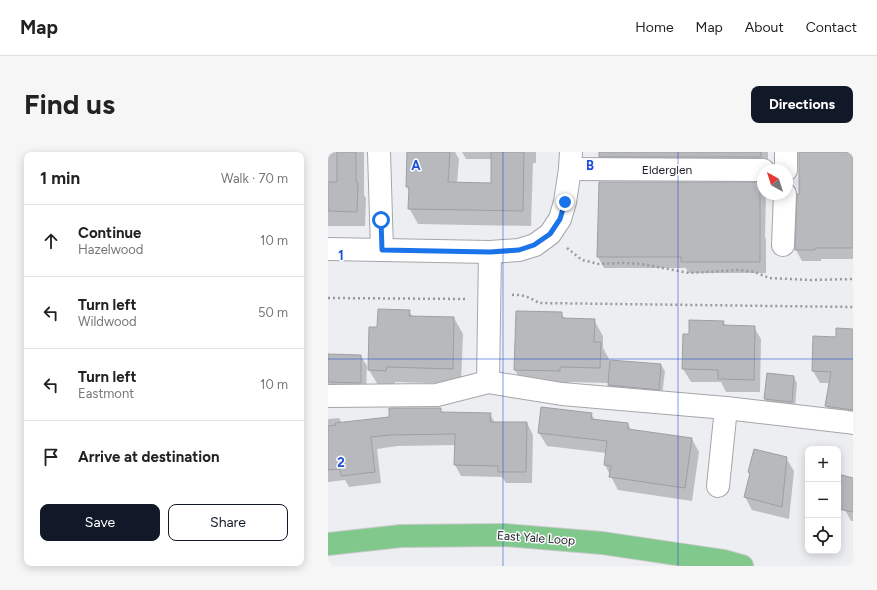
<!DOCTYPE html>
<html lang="en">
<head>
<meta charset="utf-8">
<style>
  body { margin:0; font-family:Figtree,sans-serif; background:#f6f6f6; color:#222 }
  .controls { position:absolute; right:12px; bottom:12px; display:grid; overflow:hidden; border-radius:8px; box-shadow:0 2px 10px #0003 }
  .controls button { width:36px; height:36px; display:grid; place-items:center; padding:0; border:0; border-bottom:1px solid #e0e0e0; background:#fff; color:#222; font:20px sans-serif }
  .compass { position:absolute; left:429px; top:12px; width:36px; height:36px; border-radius:50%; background:#fff; box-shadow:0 2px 10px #0003; rotate:321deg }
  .stop { position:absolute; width:12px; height:12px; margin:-9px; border:3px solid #1a73e8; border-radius:50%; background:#fff }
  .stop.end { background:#1a73e8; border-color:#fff; box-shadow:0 1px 4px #0008 }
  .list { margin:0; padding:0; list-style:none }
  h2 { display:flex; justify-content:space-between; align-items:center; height:52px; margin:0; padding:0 16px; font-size:17px }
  h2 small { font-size:13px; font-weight:400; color:#767676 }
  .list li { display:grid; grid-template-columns:26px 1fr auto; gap:12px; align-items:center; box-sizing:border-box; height:72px; padding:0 16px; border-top:1px solid #e0e0e0 }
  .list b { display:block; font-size:15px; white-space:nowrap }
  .list p { margin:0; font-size:13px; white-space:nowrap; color:#767676 }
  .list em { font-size:13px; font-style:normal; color:#767676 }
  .actions { display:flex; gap:8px; padding:12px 16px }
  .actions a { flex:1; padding:9px 0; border:1px solid #111827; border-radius:8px; text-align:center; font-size:14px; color:#111827 }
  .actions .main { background:#111827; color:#fff }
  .icon { flex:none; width:22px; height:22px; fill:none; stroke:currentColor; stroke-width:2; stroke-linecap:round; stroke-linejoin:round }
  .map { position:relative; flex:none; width:525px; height:414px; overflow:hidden; border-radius:8px }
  header { display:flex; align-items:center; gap:24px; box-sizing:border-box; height:56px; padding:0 20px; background:#fff; border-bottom:1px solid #e0e0e0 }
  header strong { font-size:19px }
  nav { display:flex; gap:22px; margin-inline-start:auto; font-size:14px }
  .intro { display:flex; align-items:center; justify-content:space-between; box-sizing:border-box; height:96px; padding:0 24px }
  h1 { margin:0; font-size:28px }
  .button { padding:10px 18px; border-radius:8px; background:#111827; color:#fff; font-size:14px; font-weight:700 }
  main { display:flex; gap:24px; padding:0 24px }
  aside { flex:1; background:#fff; border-radius:8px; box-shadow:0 2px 10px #0003 }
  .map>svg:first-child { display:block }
  .shadow { fill:#0003 }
  .building { fill:#b8b9bd; stroke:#9e9fa3 }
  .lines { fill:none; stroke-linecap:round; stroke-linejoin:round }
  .minor-casing { stroke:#a5a6aa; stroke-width:24 }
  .major-casing { stroke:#c9c9c9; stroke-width:24 }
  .path { stroke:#98999c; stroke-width:2.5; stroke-dasharray:2 3; stroke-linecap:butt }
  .minor { stroke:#fff; stroke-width:22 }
  .major { stroke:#80c88b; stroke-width:22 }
  .route { stroke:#1a73e8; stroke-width:5 }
  .grid { fill:none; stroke:#1d4ed8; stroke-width:1; stroke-opacity:0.55 }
  .labels { text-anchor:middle; stroke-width:3; stroke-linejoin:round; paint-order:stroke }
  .street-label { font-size:12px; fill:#1e1f20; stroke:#fbfbff }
  .grid-label { font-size:13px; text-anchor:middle; font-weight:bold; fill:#1d4ed8; stroke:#fbfbff; stroke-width:3; stroke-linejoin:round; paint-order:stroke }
</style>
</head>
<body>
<header>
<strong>Map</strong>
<nav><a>Home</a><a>Map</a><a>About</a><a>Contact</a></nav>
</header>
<div class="intro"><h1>Find us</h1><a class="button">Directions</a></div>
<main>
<aside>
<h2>1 min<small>Walk · 70 m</small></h2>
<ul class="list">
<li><svg class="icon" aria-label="ahead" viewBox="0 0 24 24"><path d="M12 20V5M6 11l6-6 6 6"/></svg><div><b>Continue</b><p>Hazelwood</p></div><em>10 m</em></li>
<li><svg class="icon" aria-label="left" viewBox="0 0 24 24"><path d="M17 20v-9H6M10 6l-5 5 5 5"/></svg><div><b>Turn left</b><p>Wildwood</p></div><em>50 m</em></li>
<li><svg class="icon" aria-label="left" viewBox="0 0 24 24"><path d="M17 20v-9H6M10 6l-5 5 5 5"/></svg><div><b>Turn left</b><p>Eastmont</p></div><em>10 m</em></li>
<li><svg class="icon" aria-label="arrive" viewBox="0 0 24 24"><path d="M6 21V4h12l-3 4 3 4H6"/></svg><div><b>Arrive at destination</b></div></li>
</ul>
<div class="actions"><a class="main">Save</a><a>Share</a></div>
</aside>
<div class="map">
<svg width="525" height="414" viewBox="0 0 525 414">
  <rect width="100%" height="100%" fill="#edeef2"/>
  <g class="shadow">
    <path d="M0 0H36V43L38 46 37 74H0Z"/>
    <path d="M79 0H127L131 7 129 31 164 32V7H138L134 0H208V11H205L203 74 90 72 81 56V39L79 35Z"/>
    <path d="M272 0H440V16L278 15 272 4Z"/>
    <path d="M471 0H525V107H493V109H474L468 98 470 43H472Z"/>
    <path d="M272 31H432L435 37V42H438L437 85 438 87V121H360L358 116H276L270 105Z"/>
    <path d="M81 159 85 165 126 166 135 182 133 232 67 230V234L50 233 41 218Z"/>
    <path d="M233 161 237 167 266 168 275 184V196L281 207V209L333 213 337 219 334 244 285 240 281 233V231L241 230V235L196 234 187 218Z"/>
    <path d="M395 170 398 174 426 175 433 187 432 240H398L393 230H363L355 217 362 183Z"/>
    <path d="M525 178V268L505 265 498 254 502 231H492L485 219 486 185 509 186Z"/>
    <path d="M0 203 33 204 39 214 38 241 0 240Z"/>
    <path d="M466 225 469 231 467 256 441 253 437 247Z"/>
    <path d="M112 257 114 261 162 262 167 271H199L205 283 204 331H178L174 325 133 324 127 313V293L69 294 49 297 53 331 21 335 17 328 0 330V267L11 266 14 271 62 266Z"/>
    <path d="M263 262 267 268 300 272 303 278 364 287 371 300 364 349 290 338 277 313 278 301 219 294 211 281Z"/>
    <path d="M458 306 466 319 461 367 424 358 417 345 422 323 421 320Z"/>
    <path d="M525 329V369H523L517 358Z"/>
  </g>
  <g class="building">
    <path d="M9 0H28V30H30L29 60 0 59V30H9Z"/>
    <path d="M79 0H122L120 30 163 31V0H196L195 59 80 57 81 35H78Z"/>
    <rect x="271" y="0" width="162" height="5"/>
    <path d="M471 0H525V96H487V98H467L469 42H471Z"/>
    <path d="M271 30H432V110H353V105H269Z"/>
    <path d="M50 157 82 158 81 164 126 165 125 217 59 215 58 219 40 218 41 175H49Z"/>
    <path d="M188 159 234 160V166L267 167 266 190H273L272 216 232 215V219L186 218Z"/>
    <path d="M361 168 396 169 395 173 427 174 426 228 390 227V218L354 217 355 182H361Z"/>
    <path d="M508 176 525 177V258L497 254 503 220 484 219 485 184 508 185Z"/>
    <path d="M0 202 33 203V231L0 230Z"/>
    <path d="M282 208 333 212 331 238 280 233Z"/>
    <path d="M439 221 466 224 464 250 436 247Z"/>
    <path d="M213 255 264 261 263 267 300 271V277L364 286 357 336 281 325 283 314 276 313 279 289 210 281Z"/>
    <path d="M61 256H113V260L163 261 162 270H199L198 320H170V314L126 313 127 282 62 283 43 285 47 320 13 324 12 317 0 318V274L8 273 7 271 61 265Z"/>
    <path d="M426 297 459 305 454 355 416 345 422 321 420 320Z"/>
    <path d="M510 322 525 326V360L510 357Z"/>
  </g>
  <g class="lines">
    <defs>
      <g id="minor">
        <path d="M51 0 54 98"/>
        <path d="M242 17 435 18"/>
        <path d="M458 18V0"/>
        <path d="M455 93 457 42"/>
        <path d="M0 97 162 100 191 98 207 93 222 82 232 67 237 50 242 17 243 0"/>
        <path d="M160 230 234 242 398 256 519 270 525 271"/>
        <path d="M0 244 109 243 160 230 162 100"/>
        <path d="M390 334 398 256"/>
      </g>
      <path id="major" d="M0 392 73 384 177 383 274 391 396 409 414 414"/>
    </defs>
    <use href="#minor" class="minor-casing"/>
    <use href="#major" class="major-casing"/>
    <g class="path">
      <path d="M239 96 254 108 271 112 294 111 314 112 361 121 411 118 427 120 441 126 482 128 525 127"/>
      <path d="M184 143C194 142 203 146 211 151L525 155"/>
      <path d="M0 146 139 147"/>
    </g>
    <use href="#minor" class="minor"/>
    <use href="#major" class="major"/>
  </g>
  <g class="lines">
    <path class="route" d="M53 68 54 98 162 100 191 98 206 93 222 82 232 67 237 50"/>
  </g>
  <path class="grid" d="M175 0V414M350 0V414M0 207H525"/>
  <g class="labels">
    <g class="street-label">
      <text x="339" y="22">Elderglen</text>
      <text transform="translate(208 386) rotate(4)" y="4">East Yale Loop</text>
    </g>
  </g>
  <g class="grid-label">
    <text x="88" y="18">A</text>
    <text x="262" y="18">B</text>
    <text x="13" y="108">1</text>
    <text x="13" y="315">2</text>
  </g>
</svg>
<div class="controls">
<button>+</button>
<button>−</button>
<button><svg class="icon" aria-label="locate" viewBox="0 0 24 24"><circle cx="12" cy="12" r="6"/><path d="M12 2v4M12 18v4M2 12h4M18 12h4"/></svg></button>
</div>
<svg class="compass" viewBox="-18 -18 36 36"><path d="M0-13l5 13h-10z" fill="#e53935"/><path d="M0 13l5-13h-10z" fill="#767676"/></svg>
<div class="stop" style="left:53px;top:68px"></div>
<div class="stop end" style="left:237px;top:50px"></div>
</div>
</main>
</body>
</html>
